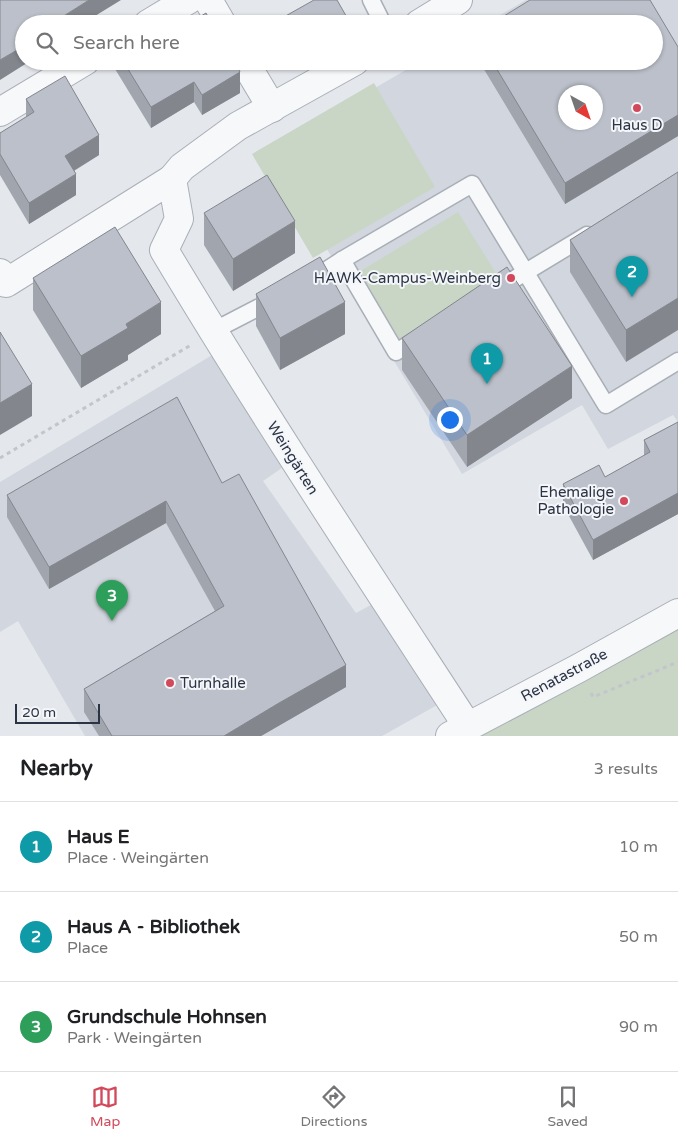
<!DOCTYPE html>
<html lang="en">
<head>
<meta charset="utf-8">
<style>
  body { margin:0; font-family:"Varela Round",sans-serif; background:#f6f6f6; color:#202124 }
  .compass { position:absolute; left:558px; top:85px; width:45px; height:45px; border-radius:50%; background:#fff; box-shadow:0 1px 4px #0004; rotate:140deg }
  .scale { position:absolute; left:15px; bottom:12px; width:85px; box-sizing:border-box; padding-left:5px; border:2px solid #2b3445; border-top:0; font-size:14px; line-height:18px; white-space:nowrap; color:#2b3445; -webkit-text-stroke:4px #f4f6f9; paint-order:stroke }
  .you { position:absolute; left:449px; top:419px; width:18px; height:18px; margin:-12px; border:4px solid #fff; border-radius:50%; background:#1a73e8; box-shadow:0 0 0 8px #1a73e833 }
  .badge { display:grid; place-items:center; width:32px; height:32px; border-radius:50%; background:#d1495b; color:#fff; font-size:16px; font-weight:700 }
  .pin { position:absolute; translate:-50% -41px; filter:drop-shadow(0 1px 2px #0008) }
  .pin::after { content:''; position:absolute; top:26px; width:18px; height:15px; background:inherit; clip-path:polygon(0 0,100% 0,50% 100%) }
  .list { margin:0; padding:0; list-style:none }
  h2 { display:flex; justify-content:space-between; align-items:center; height:65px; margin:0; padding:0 20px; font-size:21px }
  h2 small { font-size:16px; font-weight:400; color:#757577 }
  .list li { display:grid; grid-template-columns:32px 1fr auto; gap:15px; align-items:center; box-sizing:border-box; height:90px; padding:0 20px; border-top:1px solid #e0e0e0 }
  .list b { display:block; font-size:19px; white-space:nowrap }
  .list p { margin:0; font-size:16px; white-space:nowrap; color:#757577 }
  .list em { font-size:16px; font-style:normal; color:#757577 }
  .icon { flex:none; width:28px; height:28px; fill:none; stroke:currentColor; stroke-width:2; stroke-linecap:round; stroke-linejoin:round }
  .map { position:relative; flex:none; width:678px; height:736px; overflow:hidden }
  .search { position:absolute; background:#fff; box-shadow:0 1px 4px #0004; left:15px; right:15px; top:15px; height:55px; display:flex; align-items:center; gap:12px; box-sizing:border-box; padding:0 18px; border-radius:28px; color:#757577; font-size:19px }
  .sheet { height:335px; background:#fff }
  nav { display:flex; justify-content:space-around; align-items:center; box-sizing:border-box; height:70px; border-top:1px solid #e0e0e0; background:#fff; font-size:14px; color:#757577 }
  nav a { display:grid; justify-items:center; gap:2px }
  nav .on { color:#d1495b }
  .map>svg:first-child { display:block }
  .built { fill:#d2d6de; fill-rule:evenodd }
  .green { fill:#c9d6c5 }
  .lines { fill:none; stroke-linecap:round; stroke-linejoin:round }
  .service-casing { stroke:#a9aeb7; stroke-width:19 }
  .minor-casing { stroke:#a9aeb7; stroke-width:30 }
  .path { stroke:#c2c5cb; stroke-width:3; stroke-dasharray:4 4; stroke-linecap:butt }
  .service { stroke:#f7f8fa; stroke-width:16 }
  .minor { stroke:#f7f8fa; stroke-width:28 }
  .wall { fill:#a1a5ae }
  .shaded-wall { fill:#83868d }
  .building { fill:#bbc0ca; stroke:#83868d; fill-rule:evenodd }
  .poi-dot { fill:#d1495b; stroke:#f4f6f9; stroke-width:2 }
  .labels { text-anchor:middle; stroke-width:4; stroke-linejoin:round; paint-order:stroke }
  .poi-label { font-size:15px; fill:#2b3445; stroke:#f4f6f9; text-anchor:end }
  .street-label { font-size:15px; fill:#2b3445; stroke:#f4f6f9 }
</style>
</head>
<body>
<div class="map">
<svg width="678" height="736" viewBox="0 0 678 736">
  <rect width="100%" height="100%" fill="#e4e7ec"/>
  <g class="built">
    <path d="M526 0H678V422L673 415 608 449 582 405 462 474 268 151 421 61H654V24H485ZM566 92H596V122H566Z"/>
    <path d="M214 354 282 468 263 481 356 613 380 600 439 704 382 736H85L18 621 0 632V482Z"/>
  </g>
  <g class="green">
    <path d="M374 83 435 187 313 258 252 154Z"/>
    <path d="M458 212 502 283 402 343 359 272Z"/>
    <path d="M678 627V736H481Z"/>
  </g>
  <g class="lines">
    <defs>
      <g id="service">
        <path d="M371 0 383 24"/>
        <path d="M342 260 396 352 421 337"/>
        <path d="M516 278 587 235"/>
        <path d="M308 282 342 260 472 184 606 405 678 361"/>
        <path d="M213 331 275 299"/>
      </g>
      <g id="minor">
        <path d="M208 0 222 24"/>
        <path d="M148 24 188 0"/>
        <path d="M419 24 458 0"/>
        <path d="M244 61 272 108"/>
        <path d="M355 61 238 126 182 167 172 179 179 219 164 250C261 412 365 569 468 727"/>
        <path d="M0 112 85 61"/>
        <path d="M0 273 6 283 172 179"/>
        <path d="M450 736 579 668 678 613"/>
      </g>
    </defs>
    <use href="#service" class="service-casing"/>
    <use href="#minor" class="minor-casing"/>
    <g class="path">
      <path d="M0 458 191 345"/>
      <path d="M591 693 593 697 678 662"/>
    </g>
    <use href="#service" class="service"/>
    <use href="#minor" class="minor"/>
  </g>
  <g class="wall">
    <path d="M678 47V136L565 204 479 61H654Z"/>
    <path d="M112 61H234L240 93 202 115 194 102 151 128 112 64Z"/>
    <path d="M26 99 99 155 74 171 76 195 29 224 0 175V133L26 117Z"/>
    <path d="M678 172 626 362 570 272V240Z"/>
    <path d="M204 213 295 253 233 291 204 245Z"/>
    <path d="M33 278 161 334 128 355V360L81 388 33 310Z"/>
    <path d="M256 294 345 334 280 370 256 326Z"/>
    <path d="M402 338 572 398 467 467 402 370Z"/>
    <path d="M678 422V514L593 560 563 505V484L605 477 644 456V440Z"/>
    <path d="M222 483 346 687 261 736H99L84 712V689L215 611 166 523 49 589 7 517V495Z"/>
  </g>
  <g class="shaded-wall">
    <path d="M89 0H121L82 24H51Z"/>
    <path d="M24 46V61H27V63L0 80V60Z"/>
    <path d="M240 72V93L202 115V95Z"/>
    <path d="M194 82V102L151 128V107Z"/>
    <path d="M678 115V136L565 204V183Z"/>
    <path d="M99 135V155L65 176V156Z"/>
    <path d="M76 174V195L29 224V203Z"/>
    <path d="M295 221V253L233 291V259Z"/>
    <path d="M678 298V330L626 362V330Z"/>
    <path d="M161 302V334L128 355V360L81 388V356L126 324Z"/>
    <path d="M345 302V334L280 370V338Z"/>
    <path d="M572 366V398L467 467V435Z"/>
    <path d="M32 384V416L0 435V403Z"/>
    <path d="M678 493V514L593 560V540Z"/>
    <path d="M166 501V523L49 589V567Z"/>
    <path d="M346 665V687L261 736H224L279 703Z"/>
  </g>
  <g class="building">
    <path d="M0 0H89L51 24H24V46L0 60Z"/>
    <path d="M314 0H337L349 21 344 24H285L282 18Z"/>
    <path d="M530 0H650L678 47V115L565 183 492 61H654V24H491ZM566 92H596V122H566Z"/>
    <path d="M206 13 212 24H188Z"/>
    <path d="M159 16 165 24H145Z"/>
    <path d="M123 61H234L240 72 202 95 194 82 151 107Z"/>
    <path d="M65 76 99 135 65 156 76 174 29 203 0 154V133L34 112 26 99Z"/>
    <path d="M678 172V298L626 330 570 240Z"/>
    <path d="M267 175 295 221 233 259 204 213Z"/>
    <path d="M115 227 161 302 126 324 128 328 81 356 33 278Z"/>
    <path d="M320 257 345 302 280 338 256 294Z"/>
    <path d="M507 267 572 366 467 435 402 338Z"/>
    <path d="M0 332 32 384 0 403Z"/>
    <path d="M177 397 222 483 239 474 346 665 279 703 224 736H112L84 689 224 606 166 501 49 567 7 495Z"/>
    <path d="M678 422V493L593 540 563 484 599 465 605 477 650 452 644 440Z"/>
  </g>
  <g class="poi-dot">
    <circle cx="637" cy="108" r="5"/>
    <circle cx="511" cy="278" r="5"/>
    <circle cx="624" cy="501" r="5"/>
    <circle cx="170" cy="683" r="5"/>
  </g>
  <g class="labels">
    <g class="poi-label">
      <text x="637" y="130" text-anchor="middle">Haus D</text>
      <text x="501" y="283">HAWK-Campus-Weinberg</text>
      <text x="614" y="497">Ehemalige<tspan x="614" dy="17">Pathologie</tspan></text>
      <text x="180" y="688" text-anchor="start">Turnhalle</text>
    </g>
    <g class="street-label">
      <text transform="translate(293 458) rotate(58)" y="5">Weingärten</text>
      <text transform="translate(564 675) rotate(-28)" y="5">Renatastraße</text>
    </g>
  </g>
</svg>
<svg class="compass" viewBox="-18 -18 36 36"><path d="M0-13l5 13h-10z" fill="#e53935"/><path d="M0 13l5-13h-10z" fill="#757577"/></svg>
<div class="scale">20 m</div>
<div class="you"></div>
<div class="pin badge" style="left:487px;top:384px;background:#0f9aa8">1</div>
<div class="pin badge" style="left:632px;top:297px;background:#0f9aa8">2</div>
<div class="pin badge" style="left:112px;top:621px;background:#2e9e5b">3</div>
<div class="search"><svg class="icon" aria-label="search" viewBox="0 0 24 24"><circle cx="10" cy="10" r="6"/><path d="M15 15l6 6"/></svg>Search here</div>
</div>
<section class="sheet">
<h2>Nearby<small>3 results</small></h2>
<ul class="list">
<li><span class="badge" style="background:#0f9aa8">1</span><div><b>Haus E</b><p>Place · Weingärten</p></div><em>10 m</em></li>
<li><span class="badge" style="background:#0f9aa8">2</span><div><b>Haus A - Bibliothek</b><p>Place</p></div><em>50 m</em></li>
<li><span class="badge" style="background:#2e9e5b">3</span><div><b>Grundschule Hohnsen</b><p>Park · Weingärten</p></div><em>90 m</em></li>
</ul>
</section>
<nav>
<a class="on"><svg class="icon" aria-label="map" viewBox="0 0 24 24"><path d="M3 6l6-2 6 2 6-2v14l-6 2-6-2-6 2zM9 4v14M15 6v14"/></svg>Map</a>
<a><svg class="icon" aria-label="directions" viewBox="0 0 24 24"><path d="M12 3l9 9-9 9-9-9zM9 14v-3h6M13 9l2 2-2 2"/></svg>Directions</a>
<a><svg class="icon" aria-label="saved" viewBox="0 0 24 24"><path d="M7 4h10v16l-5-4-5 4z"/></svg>Saved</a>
</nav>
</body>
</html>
